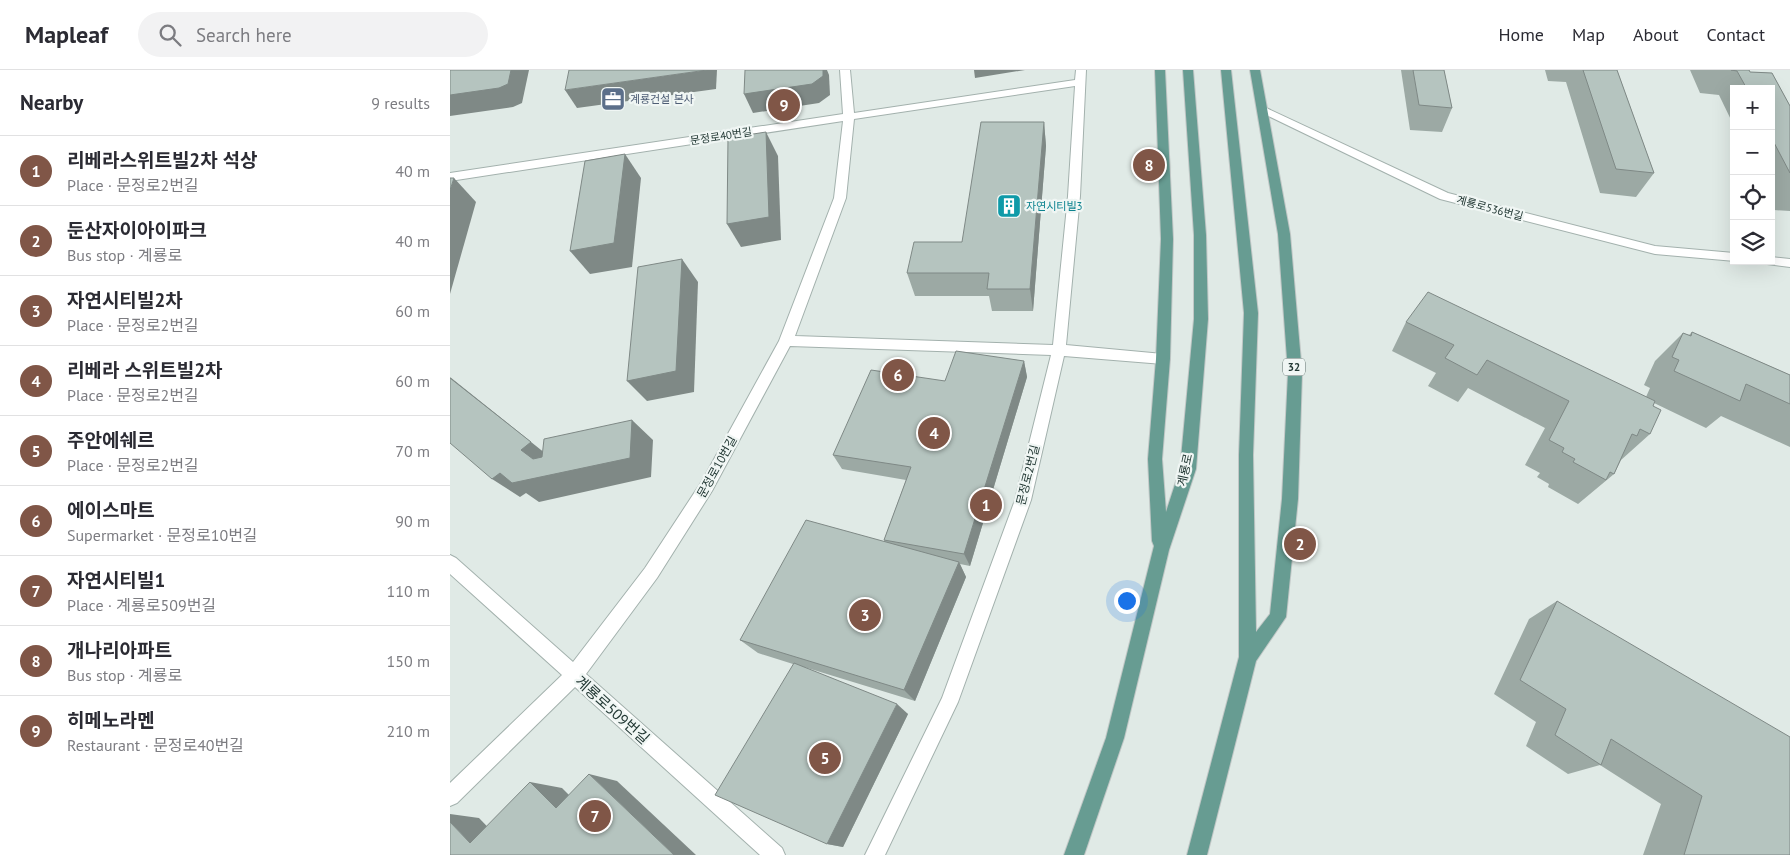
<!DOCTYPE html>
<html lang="en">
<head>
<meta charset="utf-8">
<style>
  body { margin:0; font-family:"PT Sans","Noto Sans KR",sans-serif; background:#f2f2f3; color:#2b2b33 }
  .controls { position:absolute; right:15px; top:15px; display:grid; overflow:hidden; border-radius:0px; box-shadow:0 5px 20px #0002 }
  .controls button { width:45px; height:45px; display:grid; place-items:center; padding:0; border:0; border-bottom:1px solid #e1e1e2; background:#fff; color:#2b2b33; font:25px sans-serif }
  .you { position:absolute; left:676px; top:530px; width:18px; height:18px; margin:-12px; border:4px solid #fff; border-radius:50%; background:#1a73e8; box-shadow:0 0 0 8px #1a73e833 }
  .badge { display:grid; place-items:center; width:32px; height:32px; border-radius:50%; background:#805647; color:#fff; font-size:16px; font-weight:700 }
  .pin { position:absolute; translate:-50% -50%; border:2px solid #fff; box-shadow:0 1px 5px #0006 }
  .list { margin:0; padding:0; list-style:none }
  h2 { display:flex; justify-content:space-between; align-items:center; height:65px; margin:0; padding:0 20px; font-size:21px }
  h2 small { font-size:16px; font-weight:400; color:#7c7c81 }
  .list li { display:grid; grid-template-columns:32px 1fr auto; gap:15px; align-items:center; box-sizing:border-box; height:70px; padding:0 20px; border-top:1px solid #e1e1e2 }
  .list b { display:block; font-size:19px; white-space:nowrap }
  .list p { margin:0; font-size:16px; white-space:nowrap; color:#7c7c81 }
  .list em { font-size:16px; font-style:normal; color:#7c7c81 }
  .icon { flex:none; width:28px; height:28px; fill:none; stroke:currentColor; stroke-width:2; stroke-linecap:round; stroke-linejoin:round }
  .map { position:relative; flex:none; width:1340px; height:785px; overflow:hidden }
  header { display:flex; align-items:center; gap:30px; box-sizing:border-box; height:70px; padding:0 25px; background:#fff; border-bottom:1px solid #e1e1e2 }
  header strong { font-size:24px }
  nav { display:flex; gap:28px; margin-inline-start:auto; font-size:18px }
  .search { width:350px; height:45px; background:#f2f2f3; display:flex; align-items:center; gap:12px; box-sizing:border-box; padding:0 18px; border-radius:28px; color:#7c7c81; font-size:19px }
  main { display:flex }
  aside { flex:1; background:#fff }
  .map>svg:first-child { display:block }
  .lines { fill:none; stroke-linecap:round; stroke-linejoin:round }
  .street-casing { stroke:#a3b1ad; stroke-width:2 }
  .primary-casing { stroke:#c1c7c6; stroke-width:2 }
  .street { fill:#fff; fill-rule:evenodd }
  .primary { fill:#679c92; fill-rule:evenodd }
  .wall { fill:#9ca9a4 }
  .shaded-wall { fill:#7f8986 }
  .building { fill:#b5c4bf; stroke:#7f8986 }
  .labels { text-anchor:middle; stroke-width:4.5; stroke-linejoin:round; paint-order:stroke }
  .far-service-label { font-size:11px; fill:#4e5e75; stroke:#f0f6f4; text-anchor:start }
  .far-street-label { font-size:11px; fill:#223834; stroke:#f0f6f4 }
  .far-culture-label { font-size:11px; fill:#0d838f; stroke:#f0f6f4; text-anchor:start }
  .shield { fill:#f0f6f4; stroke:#60716e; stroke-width:1 }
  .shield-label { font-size:11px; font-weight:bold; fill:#223834 }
  .street-label { font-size:12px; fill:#223834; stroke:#f0f6f4 }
  .near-street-label { font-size:15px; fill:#223834; stroke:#f0f6f4 }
</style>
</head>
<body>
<header>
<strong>Mapleaf</strong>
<div class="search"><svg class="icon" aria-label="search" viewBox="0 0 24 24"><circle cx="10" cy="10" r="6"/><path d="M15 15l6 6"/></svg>Search here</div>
<nav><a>Home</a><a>Map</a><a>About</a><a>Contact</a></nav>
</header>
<main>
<aside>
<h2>Nearby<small>9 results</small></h2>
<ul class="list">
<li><span class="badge">1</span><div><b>리베라스위트빌2차 석상</b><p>Place · 문정로2번길</p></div><em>40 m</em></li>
<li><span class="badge">2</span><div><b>둔산자이아이파크</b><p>Bus stop · 계룡로</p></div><em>40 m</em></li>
<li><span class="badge">3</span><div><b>자연시티빌2차</b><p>Place · 문정로2번길</p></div><em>60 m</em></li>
<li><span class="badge">4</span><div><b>리베라 스위트빌2차</b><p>Place · 문정로2번길</p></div><em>60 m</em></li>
<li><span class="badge">5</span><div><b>주안에쉐르</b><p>Place · 문정로2번길</p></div><em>70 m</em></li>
<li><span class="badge">6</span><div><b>에이스마트</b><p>Supermarket · 문정로10번길</p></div><em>90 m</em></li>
<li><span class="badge">7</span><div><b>자연시티빌1</b><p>Place · 계룡로509번길</p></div><em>110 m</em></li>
<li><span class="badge">8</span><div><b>개나리아파트</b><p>Bus stop · 계룡로</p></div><em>150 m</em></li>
<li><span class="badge">9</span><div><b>히메노라멘</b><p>Restaurant · 문정로40번길</p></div><em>210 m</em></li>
</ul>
</aside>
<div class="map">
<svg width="1340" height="785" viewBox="0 0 1340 785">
  <rect width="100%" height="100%" fill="#e0eae6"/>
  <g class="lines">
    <defs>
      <g id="street">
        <path d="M390 0H400L404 43 625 10 626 0H636L630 126 616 275 713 284 718 285 720 289 718 293 713 294 614 286 581 430 508 632 435 785H415L492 628 565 430 601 285 340 276 262 421 207 508 136 604 332 778 335 785H310L125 617 7 733 0 736V713L112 605 0 504V485L6 488 123 592 195 498 252 411 329 271 384 128 393 51 0 111V103L393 44ZM625 16 618 126 603 275 345 266 396 128 404 49Z"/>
        <path d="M812 36 998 123 1205 176 1284 183 1285 191 1205 184 990 129 808 41 807 39 808 37Z"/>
        <path d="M1321 187 1340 189V197L1317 194 1315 191H1321Z"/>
      </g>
      <g id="primary">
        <path d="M705 0H715L723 169 720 289 712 389 716 442 730 399 744 249V165L733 0H743L756 165 758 249 746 399 719 480 674 668 634 785H614L656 668 704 476 702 471 698 389 706 289 711 169Z"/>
        <path d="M771 0H781L808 243 803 385 806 562 820 544 832 429 838 303 828 164 800 0H810L840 164 852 303 848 429 836 547 806 591 757 785H737L789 587V385L794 243Z"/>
      </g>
    </defs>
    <use href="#street" class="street-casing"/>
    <use href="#primary" class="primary-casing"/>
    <use href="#street" class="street"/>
    <use href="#primary" class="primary"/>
  </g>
  <g class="wall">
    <path d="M951 0H994L1002 38 992 62 960 60Z"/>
    <path d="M1095 0H1167L1204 103 1186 127 1150 123 1116 12 1098 11Z"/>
    <path d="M1240 0H1299L1300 2 1322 3 1340 36V141L1324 140 1321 135V19H1284V56L1269 25 1250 23Z"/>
    <path d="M594 52 596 76 583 241H542L539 226H465L457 203 512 172Z"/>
    <path d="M956 252 1196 327 1200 318 1194 315 1205 291 1233 263 1239 265 1242 262 1340 305V377L1271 346 1256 358 1204 333 1203 336 1200 364 1171 390 1164 404 1128 434 1098 417 1099 414 1087 407 1090 403 1075 395 1095 358 1018 318 1008 332 978 316 986 303 942 281Z"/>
    <path d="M574 291 577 307 520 496 510 494 516 507 465 631 354 597 458 644 393 777 377 774 343 594 308 583 290 570 435 472 434 470 456 410 392 399 383 385 495 311Z"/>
    <path d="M1107 531 1340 785H1193L1211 734 1150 695 1118 704 1076 676 1086 652 1044 624 1079 549Z"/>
  </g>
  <g class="shaded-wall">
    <path d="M61 0H79L72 33 63 37 0 46V25Z"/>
    <path d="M257 0H267L266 19 127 38 115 20Z"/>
    <path d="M373 0H377L379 5 380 25 369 33 303 43 294 24Z"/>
    <path d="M524 0H575L525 8Z"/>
    <path d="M594 52 596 76 583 241 580 219Z"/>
    <path d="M316 62 328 86 331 170 291 177 277 154Z"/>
    <path d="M175 84 191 108 182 197 140 204 120 181Z"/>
    <path d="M4 108 26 132 0 224V120Z"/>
    <path d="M232 189 248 212 244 322 197 331 177 311Z"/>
    <path d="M574 291 577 307 520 496 514 484Z"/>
    <path d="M0 307 106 392 182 350 203 370 201 407 89 432 76 423 70 427 42 409Z"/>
    <path d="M509 492 516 507 465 631 454 620Z"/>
    <path d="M447 634 458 644 393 777 377 774Z"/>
    <path d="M139 704 167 711 246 785H224Z"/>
    <path d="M80 712 112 718 137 743 106 738Z"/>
    <path d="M0 744 29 748 56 776 20 773 0 752Z"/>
  </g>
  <g class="building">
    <path d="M0 0H61L58 14 49 18 0 25Z"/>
    <path d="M119 0H257L115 20Z"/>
    <path d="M295 0H373V6L362 14 294 24Z"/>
    <path d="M963 0H994L1002 38 969 35Z"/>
    <path d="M1133 0H1167L1204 103 1166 99Z"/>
    <path d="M1281 0H1299L1300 2 1322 3 1340 36V103L1321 67V19H1297L1287 1Z"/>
    <path d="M531 52H594L580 219H537L539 203H457L464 172H512Z"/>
    <path d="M316 62 319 147 277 154 278 68Z"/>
    <path d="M175 84 164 173 120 181 135 91Z"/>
    <path d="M0 108H4L0 120Z"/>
    <path d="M232 189 226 301 177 311 188 197Z"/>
    <path d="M978 222 1205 331 1203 336 1211 340 1200 364 1190 359 1187 366 1182 364 1164 404 1160 402 1156 410 1123 392 1125 389 1112 382 1114 378 1099 370 1119 331 1037 290 1027 305 995 288 1004 275 956 252Z"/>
    <path d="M1242 262 1340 305V334L1296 314 1290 331 1224 301 1229 290 1222 287 1233 263 1241 266Z"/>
    <path d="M506 281 574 291 514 484 434 470 461 397 383 385 421 300 495 311Z"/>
    <path d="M0 308 81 372 71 380 83 389 92 387 94 369 182 350 180 388 62 413 50 403 42 409 0 373Z"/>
    <path d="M356 450 509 492 454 620 290 570Z"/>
    <path d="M1107 531 1340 667V785H1234L1252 726 1161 669 1151 695 1105 665 1116 639 1070 610Z"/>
    <path d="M344 593 447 634 377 774 265 725Z"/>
    <path d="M139 704 224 785H0V752L20 773 80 712 106 738Z"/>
  </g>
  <defs>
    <symbol id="office-square" viewBox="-11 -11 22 22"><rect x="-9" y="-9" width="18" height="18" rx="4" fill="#5c6f8a" stroke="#f0f6f4"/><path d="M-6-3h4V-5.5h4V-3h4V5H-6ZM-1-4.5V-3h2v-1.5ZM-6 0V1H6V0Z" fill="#fff"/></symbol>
    <symbol id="building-square" viewBox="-11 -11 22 22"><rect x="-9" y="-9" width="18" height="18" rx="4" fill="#0f9aa8" stroke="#f0f6f4"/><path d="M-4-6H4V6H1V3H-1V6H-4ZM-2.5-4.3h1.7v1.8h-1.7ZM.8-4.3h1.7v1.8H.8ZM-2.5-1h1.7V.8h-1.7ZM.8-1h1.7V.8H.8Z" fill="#fff"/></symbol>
  </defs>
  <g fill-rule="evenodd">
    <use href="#office-square" x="149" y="15" width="28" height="28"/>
    <use href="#building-square" x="545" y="122" width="28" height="28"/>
  </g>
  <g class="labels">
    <g class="far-service-label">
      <text x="180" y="33">계룡건설 본사</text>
    </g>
    <g class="far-street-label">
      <text transform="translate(271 66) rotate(-9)" y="4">문정로40번길</text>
      <text transform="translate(1040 138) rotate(15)" y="4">계룡로536번길</text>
    </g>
    <g class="far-culture-label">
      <text x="576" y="140">자연시티빌3</text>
    </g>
    <rect class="shield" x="833" y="288.5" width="22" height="17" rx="4"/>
    <g class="shield-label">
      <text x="844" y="301">32</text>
    </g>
    <g class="street-label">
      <text transform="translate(267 397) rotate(-61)" y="4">문정로10번길</text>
      <text transform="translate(735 400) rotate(-78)" y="4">계룡로</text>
      <text transform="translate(578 405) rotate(-76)" y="4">문정로2번길</text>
    </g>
    <g class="near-street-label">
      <text transform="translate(162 640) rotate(42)" y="5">계룡로509번길</text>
    </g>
  </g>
</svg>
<div class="controls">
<button>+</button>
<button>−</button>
<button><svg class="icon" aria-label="locate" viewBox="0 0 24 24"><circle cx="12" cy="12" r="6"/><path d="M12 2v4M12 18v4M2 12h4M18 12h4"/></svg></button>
<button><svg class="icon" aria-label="layers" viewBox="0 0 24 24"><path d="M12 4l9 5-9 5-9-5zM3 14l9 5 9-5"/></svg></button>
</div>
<div class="you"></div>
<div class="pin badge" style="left:536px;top:435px">1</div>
<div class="pin badge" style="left:850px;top:474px">2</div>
<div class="pin badge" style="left:415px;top:545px">3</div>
<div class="pin badge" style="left:484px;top:363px">4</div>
<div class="pin badge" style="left:375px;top:688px">5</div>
<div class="pin badge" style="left:448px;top:305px">6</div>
<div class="pin badge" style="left:145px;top:746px">7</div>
<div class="pin badge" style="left:699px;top:95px">8</div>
<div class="pin badge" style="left:334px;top:35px">9</div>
</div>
</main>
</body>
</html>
